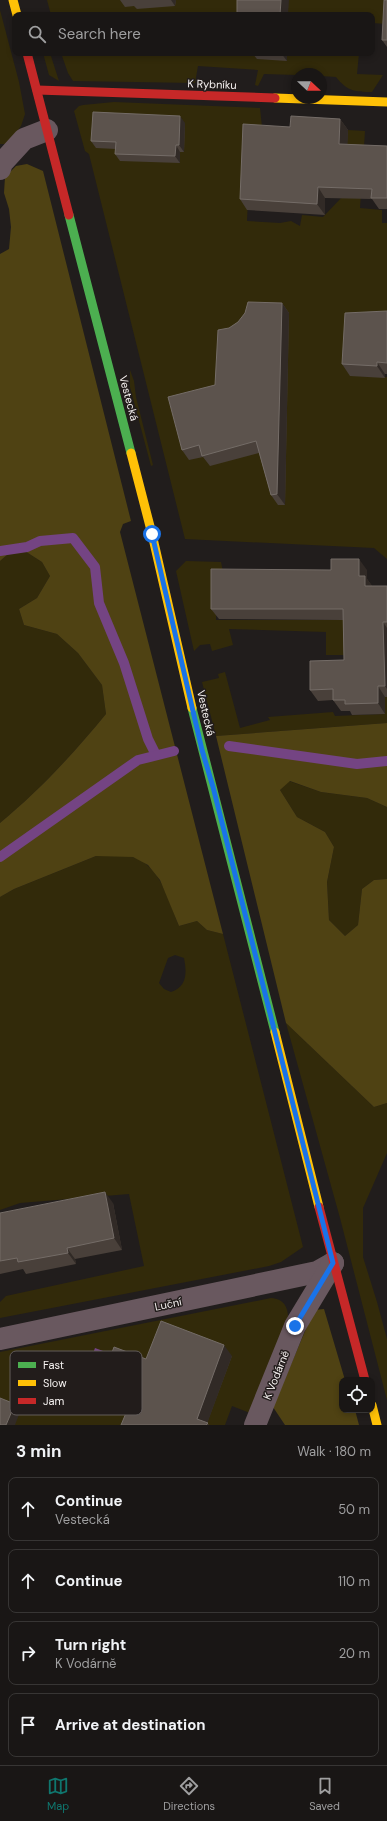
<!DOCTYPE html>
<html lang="en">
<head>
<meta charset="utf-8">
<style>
  body { margin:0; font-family:"DM Sans",sans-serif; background:#221f1e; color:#f1f3f6 }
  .controls { position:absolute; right:12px; bottom:12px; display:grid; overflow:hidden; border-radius:8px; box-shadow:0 2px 6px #0003 }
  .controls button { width:36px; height:36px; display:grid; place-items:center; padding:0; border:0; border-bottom:1px solid #373534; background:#191615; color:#f1f3f6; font:20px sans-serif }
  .compass { position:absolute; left:291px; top:68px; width:36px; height:36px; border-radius:50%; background:#191615; box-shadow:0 2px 6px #0003; rotate:112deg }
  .stop { position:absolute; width:12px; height:12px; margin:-9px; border:3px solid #1a73e8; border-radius:50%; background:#fff }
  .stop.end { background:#1a73e8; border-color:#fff; box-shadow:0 1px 4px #0008 }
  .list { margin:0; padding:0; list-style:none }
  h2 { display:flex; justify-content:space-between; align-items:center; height:52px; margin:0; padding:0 16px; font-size:17px }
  h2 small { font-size:13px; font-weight:400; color:#9f9fa0 }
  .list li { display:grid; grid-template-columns:26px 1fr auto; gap:12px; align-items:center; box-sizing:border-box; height:64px; margin:0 8px 8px; padding:0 8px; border:1px solid #373534; border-radius:8px }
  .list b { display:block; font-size:15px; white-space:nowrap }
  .list p { margin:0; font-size:13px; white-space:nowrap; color:#9f9fa0 }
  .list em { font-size:13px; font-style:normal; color:#9f9fa0 }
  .icon { flex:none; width:22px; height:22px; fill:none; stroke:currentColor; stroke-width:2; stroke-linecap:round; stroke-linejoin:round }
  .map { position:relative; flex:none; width:387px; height:1425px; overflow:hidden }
  .search { position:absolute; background:#191615; box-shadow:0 2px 6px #0003; left:12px; right:12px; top:12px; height:44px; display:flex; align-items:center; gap:10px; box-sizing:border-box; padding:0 14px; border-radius:8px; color:#9f9fa0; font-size:15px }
  .sheet { height:340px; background:#191615 }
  nav { display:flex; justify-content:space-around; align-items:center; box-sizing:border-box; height:56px; border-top:1px solid #373534; background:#191615; font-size:11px; color:#9f9fa0 }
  nav a { display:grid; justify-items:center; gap:2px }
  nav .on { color:#0f766e }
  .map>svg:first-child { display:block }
  .green { fill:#322a0a; fill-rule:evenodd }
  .forest { fill:#4f4213 }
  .water { fill:#744483 }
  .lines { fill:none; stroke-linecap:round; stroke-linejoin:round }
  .stream { stroke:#744483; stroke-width:10 }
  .street { stroke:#69585f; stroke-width:22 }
  .fast { stroke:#4caf50; stroke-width:9 }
  .slow { stroke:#ffc107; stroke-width:9 }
  .jam { stroke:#c62828; stroke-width:9 }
  .wall { fill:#49403a }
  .shaded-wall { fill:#312a26 }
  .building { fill:#5c534d; stroke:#746c67 }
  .route { stroke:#1a73e8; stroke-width:5 }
  .labels { text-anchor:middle; stroke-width:3; stroke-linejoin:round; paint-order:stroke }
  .street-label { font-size:11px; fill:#f6f2f1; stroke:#221c1b }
  .key { fill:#221c1b; stroke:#625c5b; stroke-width:1 }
  .key-label { font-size:11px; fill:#f6f2f1 }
</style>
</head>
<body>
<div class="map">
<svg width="387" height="1425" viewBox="0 0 387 1425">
  <rect width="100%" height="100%" fill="#211d1c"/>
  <g class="green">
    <path d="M47 0H387V24L372 23V15H51Z"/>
    <path d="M0 10 19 82 25 114 21 126 8 144H0Z"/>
    <path d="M43 53H50L59 81 49 75Z"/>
    <path d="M61 53H359L357 74 383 75 372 92C355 92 347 91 336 77L321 76V74H297V75L264 74 258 86 255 85 258 70 198 66 195 83 73 81 68 73Z"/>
    <path d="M114 102 260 108 262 127 251 135 247 221 280 223 291 221 300 226 302 215 323 217 343 196 348 130 365 131 360 208 382 210V223H387V319L360 376 387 377V559L374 548 185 539 89 154 85 151 74 111 79 106 83 105Z"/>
    <path d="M130 370 134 381 136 397 153 465 151 466 130 387Z"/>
    <path d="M17 546 42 562 50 576 37 598 19 609 24 625 57 634 78 653 102 685 106 714C73 754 40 790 0 823V561Z"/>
    <path d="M186 561 221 562 224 577H216V620H341L345 619 350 655H326V632L229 629 233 645 212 651 210 644 200 645 194 651 176 571Z"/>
    <path d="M225 672 240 728 270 720 268 717 333 712 335 716 385 714V697H387V723L216 736 202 682 219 678 218 674Z"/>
    <path d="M289 781 321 792 367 798 387 807V879L374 880 362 889 358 925 345 936 329 920 327 882 334 847 325 832 297 817 280 790Z"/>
    <path d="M96 856C107 856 123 854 133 857 161 866 169 902 179 926L197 921 207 930 223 934 303 1247 281 1262 269 1266 0 1318V1302L6 1296 144 1266 129 1194 20 1203 0 1210V897L14 889ZM175 955 184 958C187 973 187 987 171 992L164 989 159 983 168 958Z"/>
    <path d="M286 1023 374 1107 387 1103V1153L363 1208V1257L377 1302 387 1339V1400L340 1218Z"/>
    <path d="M271 1298C286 1299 289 1310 288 1323L250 1413 232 1406 225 1425H0V1352Z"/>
  </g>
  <g class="forest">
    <path d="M27 164 43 171 131 521 123 524 120 532 223 934 207 930 197 921 179 926 160 880 148 865 133 857 96 856 14 889 0 897V823C40 790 73 754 106 714L102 685 78 653 57 634 24 625 19 609 37 598 50 576 42 562 17 546 0 561V254L9 249 11 227 9 209 4 193 5 177 16 166Z"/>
    <path d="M387 723V807L367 798 321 792 290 781 280 790 297 817 325 832 334 847 327 882 329 920 345 936 358 925 362 889 374 880 387 879V1103L374 1107 286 1023 216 736Z"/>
    <path d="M324 1309 345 1380H342V1410H355L359 1425H285L273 1407 314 1310Z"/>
  </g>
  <path class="water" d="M95 1348 122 1358 107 1398 80 1388Z"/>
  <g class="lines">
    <g class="stream">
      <path d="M0 551 27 547 40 541 73 538 95 567 99 603 124 663 148 739 156 755"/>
      <path d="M229 746 357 764 387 761"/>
      <path d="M0 857 138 760 174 751"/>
    </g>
    <g class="street">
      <path d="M0 169 2 163 24 139 47 130"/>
      <path d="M0 1339 317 1272 333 1263"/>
      <path d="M255 1425 295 1326 333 1263"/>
    </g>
    <g class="fast">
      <path d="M69 215 131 453"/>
      <path d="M192 708 275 1032"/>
    </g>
    <g class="slow">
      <path d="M13 0 17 15"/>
      <path d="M275 98 387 102"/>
      <path d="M131 453 152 534 192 708"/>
      <path d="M275 1032 319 1207"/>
      <path d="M372 1405 377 1425"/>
    </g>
    <g class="jam">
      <path d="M27 53 69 215"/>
      <path d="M37 90 275 98"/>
      <path d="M319 1207 365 1380"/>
    </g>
  </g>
  <g class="wall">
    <path d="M120 0H176L175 6 137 9 134 6 125 7Z"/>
    <path d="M387 0V47L382 40Z"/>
    <path d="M252 53H287V61L257 59Z"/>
    <path d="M340 119 348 130 347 145 387 146V209H379L372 199 325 198V215L247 210 240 199Z"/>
    <path d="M185 123 184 152H180V163L120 161 115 154 116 149 96 148 91 141Z"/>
    <path d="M282 303 289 313 285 505H278L271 495 259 453 210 466 203 457 189 460 182 450 215 385 229 328Z"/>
    <path d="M387 311V374H385V378L350 376 342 364Z"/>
    <path d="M367 570V579L372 586H387V697H385V714L352 715 350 711H341L333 700 318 701 310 690 344 660 343 620 219 619 211 609Z"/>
    <path d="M113 1203 122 1250 75 1259 76 1264 26 1274 23 1269 0 1274V1213Z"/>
    <path d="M232 1356 207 1423 209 1425H121L129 1406 107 1398 99 1387 146 1359Z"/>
  </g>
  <g class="shaded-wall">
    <path d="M171 0H176L175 6Z"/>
    <path d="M281 0H289L288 15H280Z"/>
    <path d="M281 53H287V61Z"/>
    <path d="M180 116 185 123 184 152 179 145Z"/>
    <path d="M340 119 348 130 347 155 339 144Z"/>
    <path d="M176 145 180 152V163L175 156Z"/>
    <path d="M318 187 325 198V215L317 204Z"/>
    <path d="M282 303 289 313 285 505 277 494Z"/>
    <path d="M377 362 385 374V378L377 366Z"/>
    <path d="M359 559 367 570V579L373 587V597L359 576Z"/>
    <path d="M383 622 387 628V689L385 686Z"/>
    <path d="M378 686 385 697V714L378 703Z"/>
    <path d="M105 1192 113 1203 122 1250 114 1238Z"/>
    <path d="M67 1248 75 1259 76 1264 68 1253Z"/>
    <path d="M224 1345 232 1356 207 1424 197 1419Z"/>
    <path d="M15 1404 20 1412 15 1425H6Z"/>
  </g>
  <g class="building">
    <path d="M237 0H281L280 15H237Z"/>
    <path d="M384 0H387V40H382Z"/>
    <path d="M93 112 180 116 179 145H176L175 156 115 154 116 142 91 141Z"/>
    <path d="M291 116 340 119 339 144 387 146V198H371L372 189 318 187 317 204 240 199 243 124 290 127Z"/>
    <path d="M248 302 282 303 277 494 271 495 256 441 202 456 199 445 182 450 168 397 215 385 218 330 229 328 238 322 245 313Z"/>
    <path d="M387 311V363L377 362V366L342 364 345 313Z"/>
    <path d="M331 559H359V576H365V586H387V622H383L385 686H378V703L345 704V700H333V689L310 690V661L344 660 343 609H211V569L331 570Z"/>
    <path d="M105 1192 114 1238 67 1248 68 1253 18 1262 17 1258 0 1261V1213Z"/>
    <path d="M161 1321 224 1345 197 1419 208 1423 206 1425H121L132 1399 99 1387 114 1347 146 1359Z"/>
    <path d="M0 1398 15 1404 6 1425H0Z"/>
  </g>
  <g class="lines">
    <path class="route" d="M152 534 202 750 213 787 333 1263 295 1326"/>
  </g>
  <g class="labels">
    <g class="street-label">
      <text transform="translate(212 84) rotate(2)" y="4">K Rybníku</text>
      <text transform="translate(129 398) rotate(75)" y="4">Vestecká</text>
      <text transform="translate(206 713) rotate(77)" y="4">Vestecká</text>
      <text transform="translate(168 1304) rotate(-12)" y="4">Luční</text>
      <text transform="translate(276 1375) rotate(-68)" y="4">K Vodárně</text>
    </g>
  </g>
  <rect x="10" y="1351" width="132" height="64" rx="6" class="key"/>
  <rect x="18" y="1362" width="18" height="6" fill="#4caf50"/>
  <rect x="18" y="1380" width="18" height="6" fill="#ffc107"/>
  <rect x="18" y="1398" width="18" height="6" fill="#c62828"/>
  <g class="key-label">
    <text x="43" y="1369">Fast</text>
    <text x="43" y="1387">Slow</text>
    <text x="43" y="1405">Jam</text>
  </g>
</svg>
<div class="controls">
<button><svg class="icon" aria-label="locate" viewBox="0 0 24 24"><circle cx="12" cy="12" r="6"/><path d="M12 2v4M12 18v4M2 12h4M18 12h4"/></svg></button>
</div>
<svg class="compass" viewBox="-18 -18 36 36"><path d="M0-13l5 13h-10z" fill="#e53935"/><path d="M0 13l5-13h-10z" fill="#9f9fa0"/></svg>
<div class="stop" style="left:152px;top:534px"></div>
<div class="stop end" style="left:295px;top:1326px"></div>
<div class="search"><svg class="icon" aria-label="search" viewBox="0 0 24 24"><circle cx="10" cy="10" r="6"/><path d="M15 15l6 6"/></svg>Search here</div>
</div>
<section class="sheet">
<h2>3 min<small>Walk · 180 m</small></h2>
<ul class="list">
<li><svg class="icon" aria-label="ahead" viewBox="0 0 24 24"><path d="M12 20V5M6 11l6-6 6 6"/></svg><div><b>Continue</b><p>Vestecká</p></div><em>50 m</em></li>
<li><svg class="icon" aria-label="ahead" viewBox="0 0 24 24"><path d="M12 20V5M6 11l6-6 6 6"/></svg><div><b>Continue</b></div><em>110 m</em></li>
<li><svg class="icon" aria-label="right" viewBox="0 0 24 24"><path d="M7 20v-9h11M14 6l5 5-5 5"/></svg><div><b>Turn right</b><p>K Vodárně</p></div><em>20 m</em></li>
<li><svg class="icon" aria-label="arrive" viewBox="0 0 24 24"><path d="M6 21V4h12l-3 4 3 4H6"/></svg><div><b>Arrive at destination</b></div></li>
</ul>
</section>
<nav>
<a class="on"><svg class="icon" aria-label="map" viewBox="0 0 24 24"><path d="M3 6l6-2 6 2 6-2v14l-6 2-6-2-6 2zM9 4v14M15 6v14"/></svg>Map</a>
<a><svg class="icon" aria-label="directions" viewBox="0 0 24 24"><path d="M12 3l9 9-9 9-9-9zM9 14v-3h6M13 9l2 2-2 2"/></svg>Directions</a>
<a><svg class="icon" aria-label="saved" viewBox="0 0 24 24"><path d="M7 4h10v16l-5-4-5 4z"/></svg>Saved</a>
</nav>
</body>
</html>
